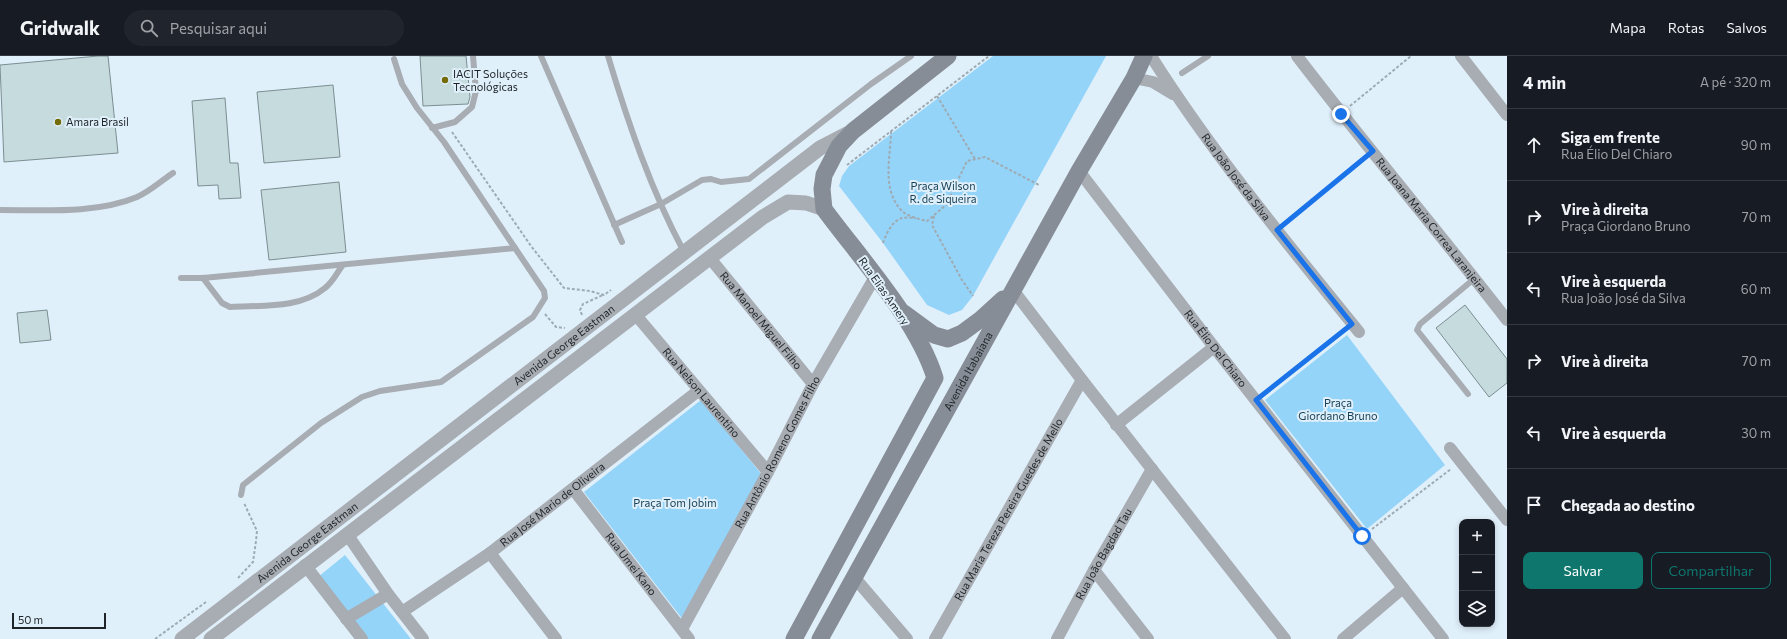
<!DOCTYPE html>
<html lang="pt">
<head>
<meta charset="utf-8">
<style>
  body { margin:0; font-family:Commissioner,sans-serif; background:#20242c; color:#f1f3f6 }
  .controls { position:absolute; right:12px; bottom:12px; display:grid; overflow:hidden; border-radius:8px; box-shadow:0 2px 6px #0003 }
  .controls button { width:36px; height:36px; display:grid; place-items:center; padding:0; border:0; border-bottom:1px solid #363941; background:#171b24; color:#f1f3f6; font:20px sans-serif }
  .scale { position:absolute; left:12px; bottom:10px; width:94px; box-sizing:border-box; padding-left:4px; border:2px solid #1e2427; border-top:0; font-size:11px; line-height:14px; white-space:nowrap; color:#1e2427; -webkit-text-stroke:3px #e0f0fb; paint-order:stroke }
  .stop { position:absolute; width:12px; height:12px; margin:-9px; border:3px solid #1a73e8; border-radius:50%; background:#fff }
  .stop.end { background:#1a73e8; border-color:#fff; box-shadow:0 1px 4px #0008 }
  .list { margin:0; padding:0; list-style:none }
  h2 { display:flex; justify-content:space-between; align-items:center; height:52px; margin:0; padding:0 16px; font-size:17px }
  h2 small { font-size:13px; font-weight:400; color:#9ea1a6 }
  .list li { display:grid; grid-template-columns:26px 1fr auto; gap:12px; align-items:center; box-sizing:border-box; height:72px; padding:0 16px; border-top:1px solid #363941 }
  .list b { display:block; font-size:15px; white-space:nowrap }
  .list p { margin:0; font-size:13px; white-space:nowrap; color:#9ea1a6 }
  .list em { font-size:13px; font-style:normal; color:#9ea1a6 }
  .actions { display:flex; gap:8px; padding:12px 16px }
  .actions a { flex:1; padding:9px 0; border:1px solid #0f766e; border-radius:8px; text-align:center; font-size:14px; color:#0f766e }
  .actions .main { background:#0f766e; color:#fff }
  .icon { flex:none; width:22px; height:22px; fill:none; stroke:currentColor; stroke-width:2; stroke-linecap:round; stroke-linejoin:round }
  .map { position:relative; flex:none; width:1507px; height:583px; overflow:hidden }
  header { display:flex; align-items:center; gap:24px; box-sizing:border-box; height:56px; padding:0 20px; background:#171b24; border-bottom:1px solid #363941 }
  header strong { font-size:19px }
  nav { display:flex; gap:22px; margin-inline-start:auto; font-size:14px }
  .search { width:280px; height:36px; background:#20242c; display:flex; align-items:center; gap:10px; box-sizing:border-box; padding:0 14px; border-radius:22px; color:#9ea1a6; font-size:15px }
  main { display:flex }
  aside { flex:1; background:#171b24 }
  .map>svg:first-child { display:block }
  .green { fill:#95d4f9 }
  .building { fill:#c6dbde; stroke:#7b8e91 }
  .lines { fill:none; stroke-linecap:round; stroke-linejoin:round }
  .path { stroke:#9eabb3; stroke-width:2; stroke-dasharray:3 2; stroke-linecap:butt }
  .service { stroke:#a8acb3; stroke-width:6 }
  .minor { stroke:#a8acb3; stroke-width:12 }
  .tertiary { stroke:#a8acb3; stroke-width:15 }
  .secondary { stroke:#878d96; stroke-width:17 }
  .route { stroke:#1a73e8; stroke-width:5 }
  .poi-dot { fill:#736c07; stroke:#e0f0fb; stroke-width:1.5 }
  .labels { text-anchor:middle; stroke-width:4; stroke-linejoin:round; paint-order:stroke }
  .poi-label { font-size:11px; fill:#1e2427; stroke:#e0f0fb; text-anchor:start }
  .street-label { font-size:11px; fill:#1e2427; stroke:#e0f0fb }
  .park-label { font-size:11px; fill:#184157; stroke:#e0f0fb }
</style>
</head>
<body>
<header>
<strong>Gridwalk</strong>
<div class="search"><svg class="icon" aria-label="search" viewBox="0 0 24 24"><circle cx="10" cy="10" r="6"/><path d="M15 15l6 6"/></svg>Pesquisar aqui</div>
<nav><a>Mapa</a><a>Rotas</a><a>Salvos</a></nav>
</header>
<main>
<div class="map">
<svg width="1507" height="583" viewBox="0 0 1507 583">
  <rect width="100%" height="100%" fill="#e0f0fb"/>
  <g class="green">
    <path d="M993 0H1106L973 240 962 254 949 259 927 249 883 187 839 130 842 120 849 110Z"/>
    <path d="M1347 279 1445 409 1367 473 1265 344Z"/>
    <path d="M701 344 763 420 684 565 584 436Z"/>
    <path d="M345 499 411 583H366L318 521Z"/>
  </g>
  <g class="building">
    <path d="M98 0H108L118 97 4 106 0 9Z"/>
    <path d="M420 0H466L470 41 468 48 423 50Z"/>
    <path d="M333 29 340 101 264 107 257 36Z"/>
    <path d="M225 42 230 107H238L241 142 219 143 218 129 198 130 192 45Z"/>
    <path d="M339 126 346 196 269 204 261 134Z"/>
    <path d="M1465 249 1507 303V327L1489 341 1436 272Z"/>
    <path d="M47 254 51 284 20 287 17 257Z"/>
  </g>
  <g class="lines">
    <g class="path">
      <path d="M937 40 975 103"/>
      <path d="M1350 50 1411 0"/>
      <path d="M891 75C891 100 881 132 901 154 906 160 919 163 927 165L946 149 967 105 985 101 1039 129"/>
      <path d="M452 76 531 190 564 232 590 235 604 239 611 234"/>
      <path d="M847 109 989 0"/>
      <path d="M934 160 932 169 962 224 973 240"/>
      <path d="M1286 167 1363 104"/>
      <path d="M883 187C886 178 892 165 902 162 906 161 912 162 916 162"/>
      <path d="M545 258 556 271 565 272"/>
      <path d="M582 259 580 254 583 248 603 239"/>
      <path d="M1265 337 1343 275"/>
      <path d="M1372 473 1451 413"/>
      <path d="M238 522 253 506 256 485 257 475 244 447"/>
      <path d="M155 583 206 546"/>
    </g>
    <g class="service">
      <path d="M541 0 622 186"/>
      <path d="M608 0C628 67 651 134 684 196"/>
      <path d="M1182 17 1208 0"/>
      <path d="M432 72 455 66 472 51 476 35 473 0"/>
      <path d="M0 154C43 154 97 158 137 141 149 136 161 125 173 117"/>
      <path d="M614 169 661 148 702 124 711 123 721 126 749 123 871 28 911 0"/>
      <path d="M181 222H203L515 192 444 86 417 52 402 28 394 3"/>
      <path d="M203 222 222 247 230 251C261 249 300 253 325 232 332 227 337 217 342 210"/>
      <path d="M1468 338 1417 274 1420 268 1474 223"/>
      <path d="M241 439 243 429 321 367 362 341 380 335 441 326 533 261 545 242 544 235 515 192"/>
    </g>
    <g class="minor">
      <path id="s1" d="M1151 0C1212 97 1287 187 1359 276"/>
      <path id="s2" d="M1297 0C1365 89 1438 175 1507 264"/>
      <path d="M1461 0 1507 59"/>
      <path d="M1134 22 1153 26 1173 38"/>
      <path id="s3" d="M1079 115 1214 291 1443 583"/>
      <path id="s4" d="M709 201 813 328"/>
      <path d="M1013 234 1082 324 1285 583"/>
      <path id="s5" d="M635 258 768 416"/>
      <path d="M1116 369 1214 291"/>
      <path d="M1450 392 1507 464"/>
      <path id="s6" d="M573 433 689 583"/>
      <path d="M347 478 388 538 423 583"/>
      <path d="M490 497 556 583"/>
      <path d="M305 509 362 583"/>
      <path d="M1094 514 1148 583"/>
      <path d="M854 521 907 583"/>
      <path id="s7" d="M402 556 490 497 698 335"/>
      <path d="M346 563 388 538"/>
      <path id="s8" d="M682 573 768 416 813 328 875 221"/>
      <path id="s9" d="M935 583 1082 324"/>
      <path id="s10" d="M1057 583 1094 514 1152 413"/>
      <path d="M1343 583 1403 532"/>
    </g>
    <g class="tertiary">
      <path id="s11" d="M182 583 820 92 849 77"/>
      <path d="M211 583 763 161 788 146 806 147 824 153"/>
    </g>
    <g class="secondary">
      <path d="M904 257 934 279 948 283 962 277 981 263 1003 243"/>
      <path d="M794 583 935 322C917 264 860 202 824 153L822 133 824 119 839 90 853 75 948 0"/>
      <path id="s12" d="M820 583 1079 115 1134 22 1144 0"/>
    </g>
  </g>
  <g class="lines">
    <path class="route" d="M1341 58 1373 95 1277 174 1352 268 1256 344 1362 480"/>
  </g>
  <g class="poi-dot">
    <circle cx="445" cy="24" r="4"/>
    <circle cx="58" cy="66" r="4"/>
  </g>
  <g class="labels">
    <g class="poi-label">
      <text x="453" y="22">IACIT Soluções<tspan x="453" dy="13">Tecnológicas</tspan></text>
      <text x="66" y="70">Amara Brasil</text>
    </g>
    <g class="street-label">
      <text dy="4" stroke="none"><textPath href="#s1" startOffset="148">Rua João José da Silva</textPath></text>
      <text dy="4" stroke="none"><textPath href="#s2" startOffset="216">Rua Joana Maria Correa Laranjeira</textPath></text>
      <text transform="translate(884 235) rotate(55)" y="4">Rua Elias Amery</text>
      <text dy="4" stroke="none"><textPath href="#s4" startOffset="82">Rua Manoel Miguel Filho</textPath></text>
      <text dy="4" stroke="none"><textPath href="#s11" startOffset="482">Avenida George Eastman</textPath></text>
      <text dy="4" stroke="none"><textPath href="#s3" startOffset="224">Rua Élio Del Chiaro</textPath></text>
      <text dy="4" stroke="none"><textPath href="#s12" startOffset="306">Avenida Itabaiana</textPath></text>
      <text dy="4" stroke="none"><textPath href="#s5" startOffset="103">Rua Nelson Laurentino</textPath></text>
      <text dy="4" stroke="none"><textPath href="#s8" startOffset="201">Rua Antônio Romeno Gomes Filho</textPath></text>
      <text dy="4" stroke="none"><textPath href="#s7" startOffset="185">Rua José Mario de Oliveira</textPath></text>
      <text dy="4" stroke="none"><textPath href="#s9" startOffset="149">Rua Maria Tereza Pereira Guedes de Mello</textPath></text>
      <text dy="4" stroke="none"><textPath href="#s11" startOffset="158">Avenida George Eastman</textPath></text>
      <text dy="4" stroke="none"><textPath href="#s10" startOffset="97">Rua João Bagdad Tau</textPath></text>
      <text dy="4" stroke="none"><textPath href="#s6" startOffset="95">Rua Umei Kano</textPath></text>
    </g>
    <g class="park-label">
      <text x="943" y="134">Praça Wilson<tspan x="943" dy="13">R. de Siqueira</tspan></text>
      <text x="1338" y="351">Praça<tspan x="1338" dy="13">Giordano Bruno</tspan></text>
      <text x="675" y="451">Praça Tom Jobim</text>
    </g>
  </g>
</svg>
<div class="controls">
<button>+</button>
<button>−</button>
<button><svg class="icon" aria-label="layers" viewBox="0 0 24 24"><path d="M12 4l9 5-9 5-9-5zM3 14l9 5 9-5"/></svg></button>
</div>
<div class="scale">50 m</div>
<div class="stop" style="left:1362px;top:480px"></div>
<div class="stop end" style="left:1341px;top:58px"></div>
</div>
<aside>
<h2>4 min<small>A pé · 320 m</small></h2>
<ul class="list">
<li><svg class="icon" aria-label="ahead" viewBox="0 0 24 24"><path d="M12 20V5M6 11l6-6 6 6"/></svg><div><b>Siga em frente</b><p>Rua Élio Del Chiaro</p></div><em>90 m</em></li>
<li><svg class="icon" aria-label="right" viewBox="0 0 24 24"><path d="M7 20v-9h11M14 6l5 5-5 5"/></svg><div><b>Vire à direita</b><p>Praça Giordano Bruno</p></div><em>70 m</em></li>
<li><svg class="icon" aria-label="left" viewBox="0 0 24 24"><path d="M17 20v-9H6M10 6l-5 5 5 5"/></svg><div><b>Vire à esquerda</b><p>Rua João José da Silva</p></div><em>60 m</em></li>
<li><svg class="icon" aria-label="right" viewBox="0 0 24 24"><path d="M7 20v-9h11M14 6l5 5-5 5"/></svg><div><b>Vire à direita</b></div><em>70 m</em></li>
<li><svg class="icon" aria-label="left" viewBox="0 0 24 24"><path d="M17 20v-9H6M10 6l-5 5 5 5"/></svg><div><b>Vire à esquerda</b></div><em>30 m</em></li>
<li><svg class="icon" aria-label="arrive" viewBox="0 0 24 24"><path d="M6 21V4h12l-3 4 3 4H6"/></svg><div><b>Chegada ao destino</b></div></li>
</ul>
<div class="actions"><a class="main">Salvar</a><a>Compartilhar</a></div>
</aside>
</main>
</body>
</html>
